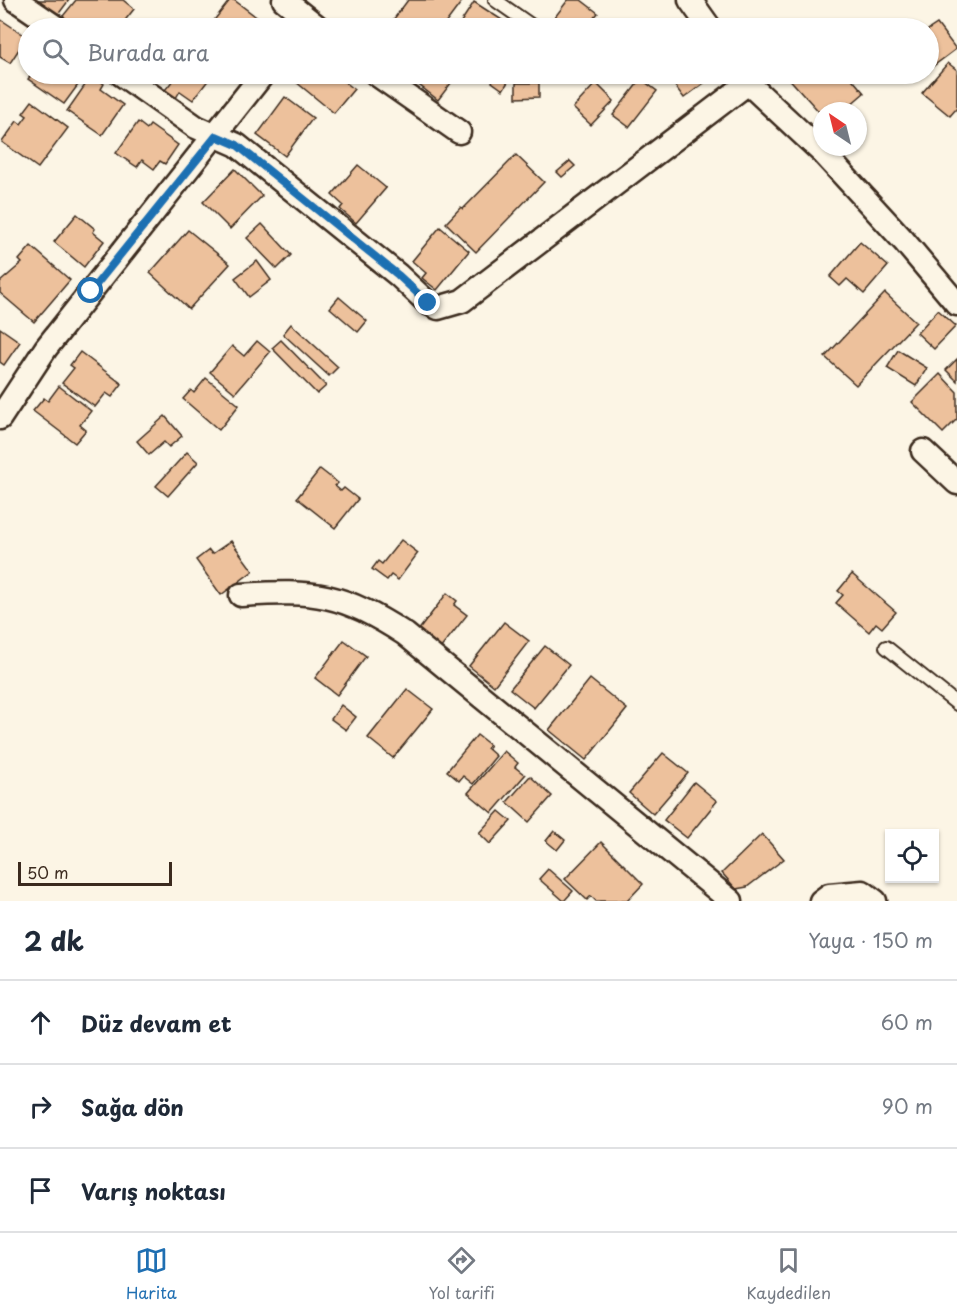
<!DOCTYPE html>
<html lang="tr">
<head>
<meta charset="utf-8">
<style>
  body { margin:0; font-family:"Playpen Sans",sans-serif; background:#f6f6f7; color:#1f2937 }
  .controls { position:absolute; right:18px; bottom:18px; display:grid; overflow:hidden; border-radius:0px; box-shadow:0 2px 4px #0004 }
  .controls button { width:54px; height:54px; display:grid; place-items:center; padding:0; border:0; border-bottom:2px solid #e0e1e3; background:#fff; color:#1f2937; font:30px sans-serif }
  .compass { position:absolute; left:813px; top:102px; width:54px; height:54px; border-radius:50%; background:#fff; box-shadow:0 2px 4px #0004; rotate:325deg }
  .scale { position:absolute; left:18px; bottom:15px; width:154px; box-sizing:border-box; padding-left:6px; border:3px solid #3b2a1e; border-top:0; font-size:16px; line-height:21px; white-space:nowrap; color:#3b2a1e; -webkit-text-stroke:4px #fcf5e5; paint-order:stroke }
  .stop { position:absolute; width:18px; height:18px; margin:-14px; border:4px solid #1f6fb2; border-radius:50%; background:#fff }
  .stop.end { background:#1f6fb2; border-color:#fff; box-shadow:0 2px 6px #0008 }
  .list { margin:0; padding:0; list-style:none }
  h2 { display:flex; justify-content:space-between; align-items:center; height:78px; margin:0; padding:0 24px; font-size:26px }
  h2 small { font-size:20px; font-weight:400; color:#747a83 }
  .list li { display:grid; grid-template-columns:39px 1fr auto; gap:18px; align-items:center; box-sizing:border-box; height:84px; padding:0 24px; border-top:2px solid #e0e1e3 }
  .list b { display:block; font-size:22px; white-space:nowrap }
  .list em { font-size:20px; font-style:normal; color:#747a83 }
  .icon { flex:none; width:33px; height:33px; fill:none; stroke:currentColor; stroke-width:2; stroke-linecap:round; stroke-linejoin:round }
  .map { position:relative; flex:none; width:957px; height:901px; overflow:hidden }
  .search { position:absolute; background:#fff; box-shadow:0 2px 4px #0004; left:18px; right:18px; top:18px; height:66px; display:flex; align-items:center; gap:15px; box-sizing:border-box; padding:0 21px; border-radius:33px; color:#747a83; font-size:22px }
  .sheet { height:330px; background:#fff }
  nav { display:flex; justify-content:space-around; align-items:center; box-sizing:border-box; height:84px; border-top:2px solid #e0e1e3; background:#fff; font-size:16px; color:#747a83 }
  nav a { display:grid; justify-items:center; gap:3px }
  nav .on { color:#1f6fb2 }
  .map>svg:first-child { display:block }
  .building { fill:#edc19c; stroke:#3b2a1e; stroke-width:1.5 }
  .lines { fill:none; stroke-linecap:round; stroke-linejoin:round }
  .service-casing { stroke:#3b2a1e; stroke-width:16 }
  .minor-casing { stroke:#3b2a1e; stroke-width:27 }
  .service { stroke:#fcf5e5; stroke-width:12 }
  .minor { stroke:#fcf5e5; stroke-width:22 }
  .route { stroke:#1f6fb2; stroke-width:8 }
</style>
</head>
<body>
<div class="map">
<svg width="957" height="901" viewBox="0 0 957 901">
  <rect width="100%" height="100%" fill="#fcf5e5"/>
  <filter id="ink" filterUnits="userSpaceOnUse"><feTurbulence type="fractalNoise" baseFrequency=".0167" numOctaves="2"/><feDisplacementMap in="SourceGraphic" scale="12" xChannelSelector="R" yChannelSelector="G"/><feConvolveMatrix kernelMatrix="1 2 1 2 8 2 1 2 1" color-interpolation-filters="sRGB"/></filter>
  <g filter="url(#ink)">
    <g class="building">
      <path d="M36 0H69L57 16Z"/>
      <path d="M76 0H123L134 9 119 28H79L63 16Z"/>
      <path d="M230 0H234L263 22 258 28H208Z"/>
      <path d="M408 0H463L442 28H405L393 20Z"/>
      <path d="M568 0H581L598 13 585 28H551L548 26Z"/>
      <path d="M474 2 502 20 496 28H457Z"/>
      <path d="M0 19 27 37 10 63 0 57Z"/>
      <path d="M937 24 956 49 928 70V30Z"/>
      <path d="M948 63 957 70V108L950 116 922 93Z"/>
      <path d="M32 74H86L64 104 28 79Z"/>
      <path d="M178 74H213L193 100 180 91 176 98 165 90Z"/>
      <path d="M303 74H335L354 89 334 113 296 82Z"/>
      <path d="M427 74H458L438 100 419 85Z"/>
      <path d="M492 74H513L503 90 492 82 496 75Z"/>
      <path d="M666 74H710L712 77 684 98Z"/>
      <path d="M785 74H848L864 93 843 111H822V115Z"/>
      <path d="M92 75 104 84 101 89 123 105 102 135 67 111Z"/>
      <path d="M641 79 657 91 629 127 613 115Z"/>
      <path d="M516 83H539V97L516 98Z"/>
      <path d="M596 83 614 101 591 125 573 108Z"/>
      <path d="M285 97 313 118 285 156 257 135Z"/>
      <path d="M32 101 68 128 38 168 2 142 17 121 21 124 27 116 23 113Z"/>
      <path d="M138 122 147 129 150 125 178 145 165 164 160 161 154 169 142 160 137 167 116 153Z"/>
      <path d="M516 155 544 182 476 252 446 223 461 207 463 209Z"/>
      <path d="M570 161 575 166 562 177 557 172Z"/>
      <path d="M358 165 386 188 356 223 340 209 343 205 332 195Z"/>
      <path d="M235 169 262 196 230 229 203 202Z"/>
      <path d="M77 214 95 229 93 232 104 241 84 267 54 242Z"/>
      <path d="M262 224 291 255 277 269 247 238Z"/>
      <path d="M440 227 469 251 437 290 422 278 426 273 412 261Z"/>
      <path d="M188 230 230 264 189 309 150 273Z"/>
      <path d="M860 242 888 266 864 294 847 279 840 286 830 277Z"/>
      <path d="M31 246 70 280 34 322 0 293V282L22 263 19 260Z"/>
      <path d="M257 261 271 280 249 297 235 278Z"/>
      <path d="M885 293 916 322 856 385 825 357Z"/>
      <path d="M339 297 367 321 358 332 330 308Z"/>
      <path d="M938 310 956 326 934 349 917 333Z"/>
      <path d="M291 324 338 367 329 376 283 334Z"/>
      <path d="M0 328 20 342 4 365 0 362Z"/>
      <path d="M281 340 326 386 317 394 272 348Z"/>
      <path d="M257 341 270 352 235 393 210 372 232 346 244 356Z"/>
      <path d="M898 350 927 368 916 386 887 368Z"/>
      <path d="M80 352 122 384 112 397 106 393 95 407 62 383 74 368 70 365Z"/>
      <path d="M957 359V381L946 370Z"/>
      <path d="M940 374 957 392V419L943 433 912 402Z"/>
      <path d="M206 378 239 405 219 430 183 399 191 390 194 393Z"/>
      <path d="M59 386 91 411 80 425 86 430 75 443 33 411 44 398 48 401Z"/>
      <path d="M165 416 182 436 169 447 164 442 149 455 137 441Z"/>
      <path d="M187 452 198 462 168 496 156 486Z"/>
      <path d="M320 469 338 483 335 486 341 491 344 488 358 499 335 528 297 498Z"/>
      <path d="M401 540 418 553 398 580 391 575 387 580 372 569 378 561 382 564Z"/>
      <path d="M231 541 253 571 221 595 196 560 209 550 212 554Z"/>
      <path d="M852 574 896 612 882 628 876 623 869 632 836 603 843 595 838 591Z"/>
      <path d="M447 593 457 601 454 605 467 615 440 649 418 631Z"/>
      <path d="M504 622 529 641 494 686 469 666Z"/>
      <path d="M344 640 366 656 337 695 315 678Z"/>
      <path d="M545 646 569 665 534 708 510 689Z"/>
      <path d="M590 679 627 709 586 760 549 730Z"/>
      <path d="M407 689 433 709 393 758 368 738Z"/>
      <path d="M341 705 356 717 346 730 331 719Z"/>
      <path d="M477 735 490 745 487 748 496 756 473 784 463 776 459 781 447 771Z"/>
      <path d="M504 751 518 763 515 767 525 775 492 813 468 793Z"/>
      <path d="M663 753 688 773 653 814 629 793Z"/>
      <path d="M530 776 552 796 529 822 507 802Z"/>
      <path d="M694 782 717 801 687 838 664 820Z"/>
      <path d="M499 811 511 821 490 844 479 833Z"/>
      <path d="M554 831 565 840 557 850 546 841Z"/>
      <path d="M762 834 784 859 747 887 736 889 722 873Z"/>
      <path d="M601 842 643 884 627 901H596L591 896 587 900 565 879Z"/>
      <path d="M548 869 573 891 564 901 539 879Z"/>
    </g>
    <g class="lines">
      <defs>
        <g id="service">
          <path d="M495 0 535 28"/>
          <path d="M886 647 957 704"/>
        </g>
        <g id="minor">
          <path d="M16 0 57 28"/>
          <path d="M284 0 319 28"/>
          <path d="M690 0 710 28"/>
          <path d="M121 74 196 127 237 145 398 275 428 303 438 308 462 301 748 83"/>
          <path d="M376 74 459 132"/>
          <path d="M741 74 748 83 825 155 904 241 957 304"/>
          <path d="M0 418 46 348 263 74"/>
          <path d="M923 451 957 483"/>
          <path d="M241 595C316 590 341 593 405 634L731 901"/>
          <path d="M821 901 829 895 863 892 875 901"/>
        </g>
      </defs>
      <use href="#service" class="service-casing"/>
      <use href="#minor" class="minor-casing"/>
      <use href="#service" class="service"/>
      <use href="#minor" class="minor"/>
    </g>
  </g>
  <g class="lines" filter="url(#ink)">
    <path class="route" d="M91 291 216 136 237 145 398 275 428 303"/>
  </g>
</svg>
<div class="controls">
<button><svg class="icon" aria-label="locate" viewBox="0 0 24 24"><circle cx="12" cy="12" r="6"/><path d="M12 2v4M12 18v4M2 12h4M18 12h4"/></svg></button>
</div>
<svg class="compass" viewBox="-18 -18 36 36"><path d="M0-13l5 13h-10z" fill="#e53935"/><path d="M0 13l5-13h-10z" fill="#747a83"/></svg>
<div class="scale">50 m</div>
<div class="stop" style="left:91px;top:291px"></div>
<div class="stop end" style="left:428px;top:303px"></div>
<div class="search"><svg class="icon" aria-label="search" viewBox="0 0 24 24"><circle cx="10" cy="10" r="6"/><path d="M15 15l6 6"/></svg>Burada ara</div>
</div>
<section class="sheet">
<h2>2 dk<small>Yaya · 150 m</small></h2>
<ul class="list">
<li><svg class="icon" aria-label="ahead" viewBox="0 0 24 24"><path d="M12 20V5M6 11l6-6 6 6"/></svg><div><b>Düz devam et</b></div><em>60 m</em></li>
<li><svg class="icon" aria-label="right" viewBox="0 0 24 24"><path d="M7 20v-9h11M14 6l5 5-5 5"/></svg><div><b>Sağa dön</b></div><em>90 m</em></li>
<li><svg class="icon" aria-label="arrive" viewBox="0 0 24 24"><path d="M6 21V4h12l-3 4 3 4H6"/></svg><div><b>Varış noktası</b></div></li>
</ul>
</section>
<nav>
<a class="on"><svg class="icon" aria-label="map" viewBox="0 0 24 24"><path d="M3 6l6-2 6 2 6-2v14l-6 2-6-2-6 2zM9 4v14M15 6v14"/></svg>Harita</a>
<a><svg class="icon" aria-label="directions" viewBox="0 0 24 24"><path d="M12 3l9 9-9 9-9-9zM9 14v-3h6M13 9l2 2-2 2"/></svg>Yol tarifi</a>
<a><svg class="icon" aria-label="saved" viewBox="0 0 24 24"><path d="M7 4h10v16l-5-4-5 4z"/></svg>Kaydedilen</a>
</nav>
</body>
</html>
